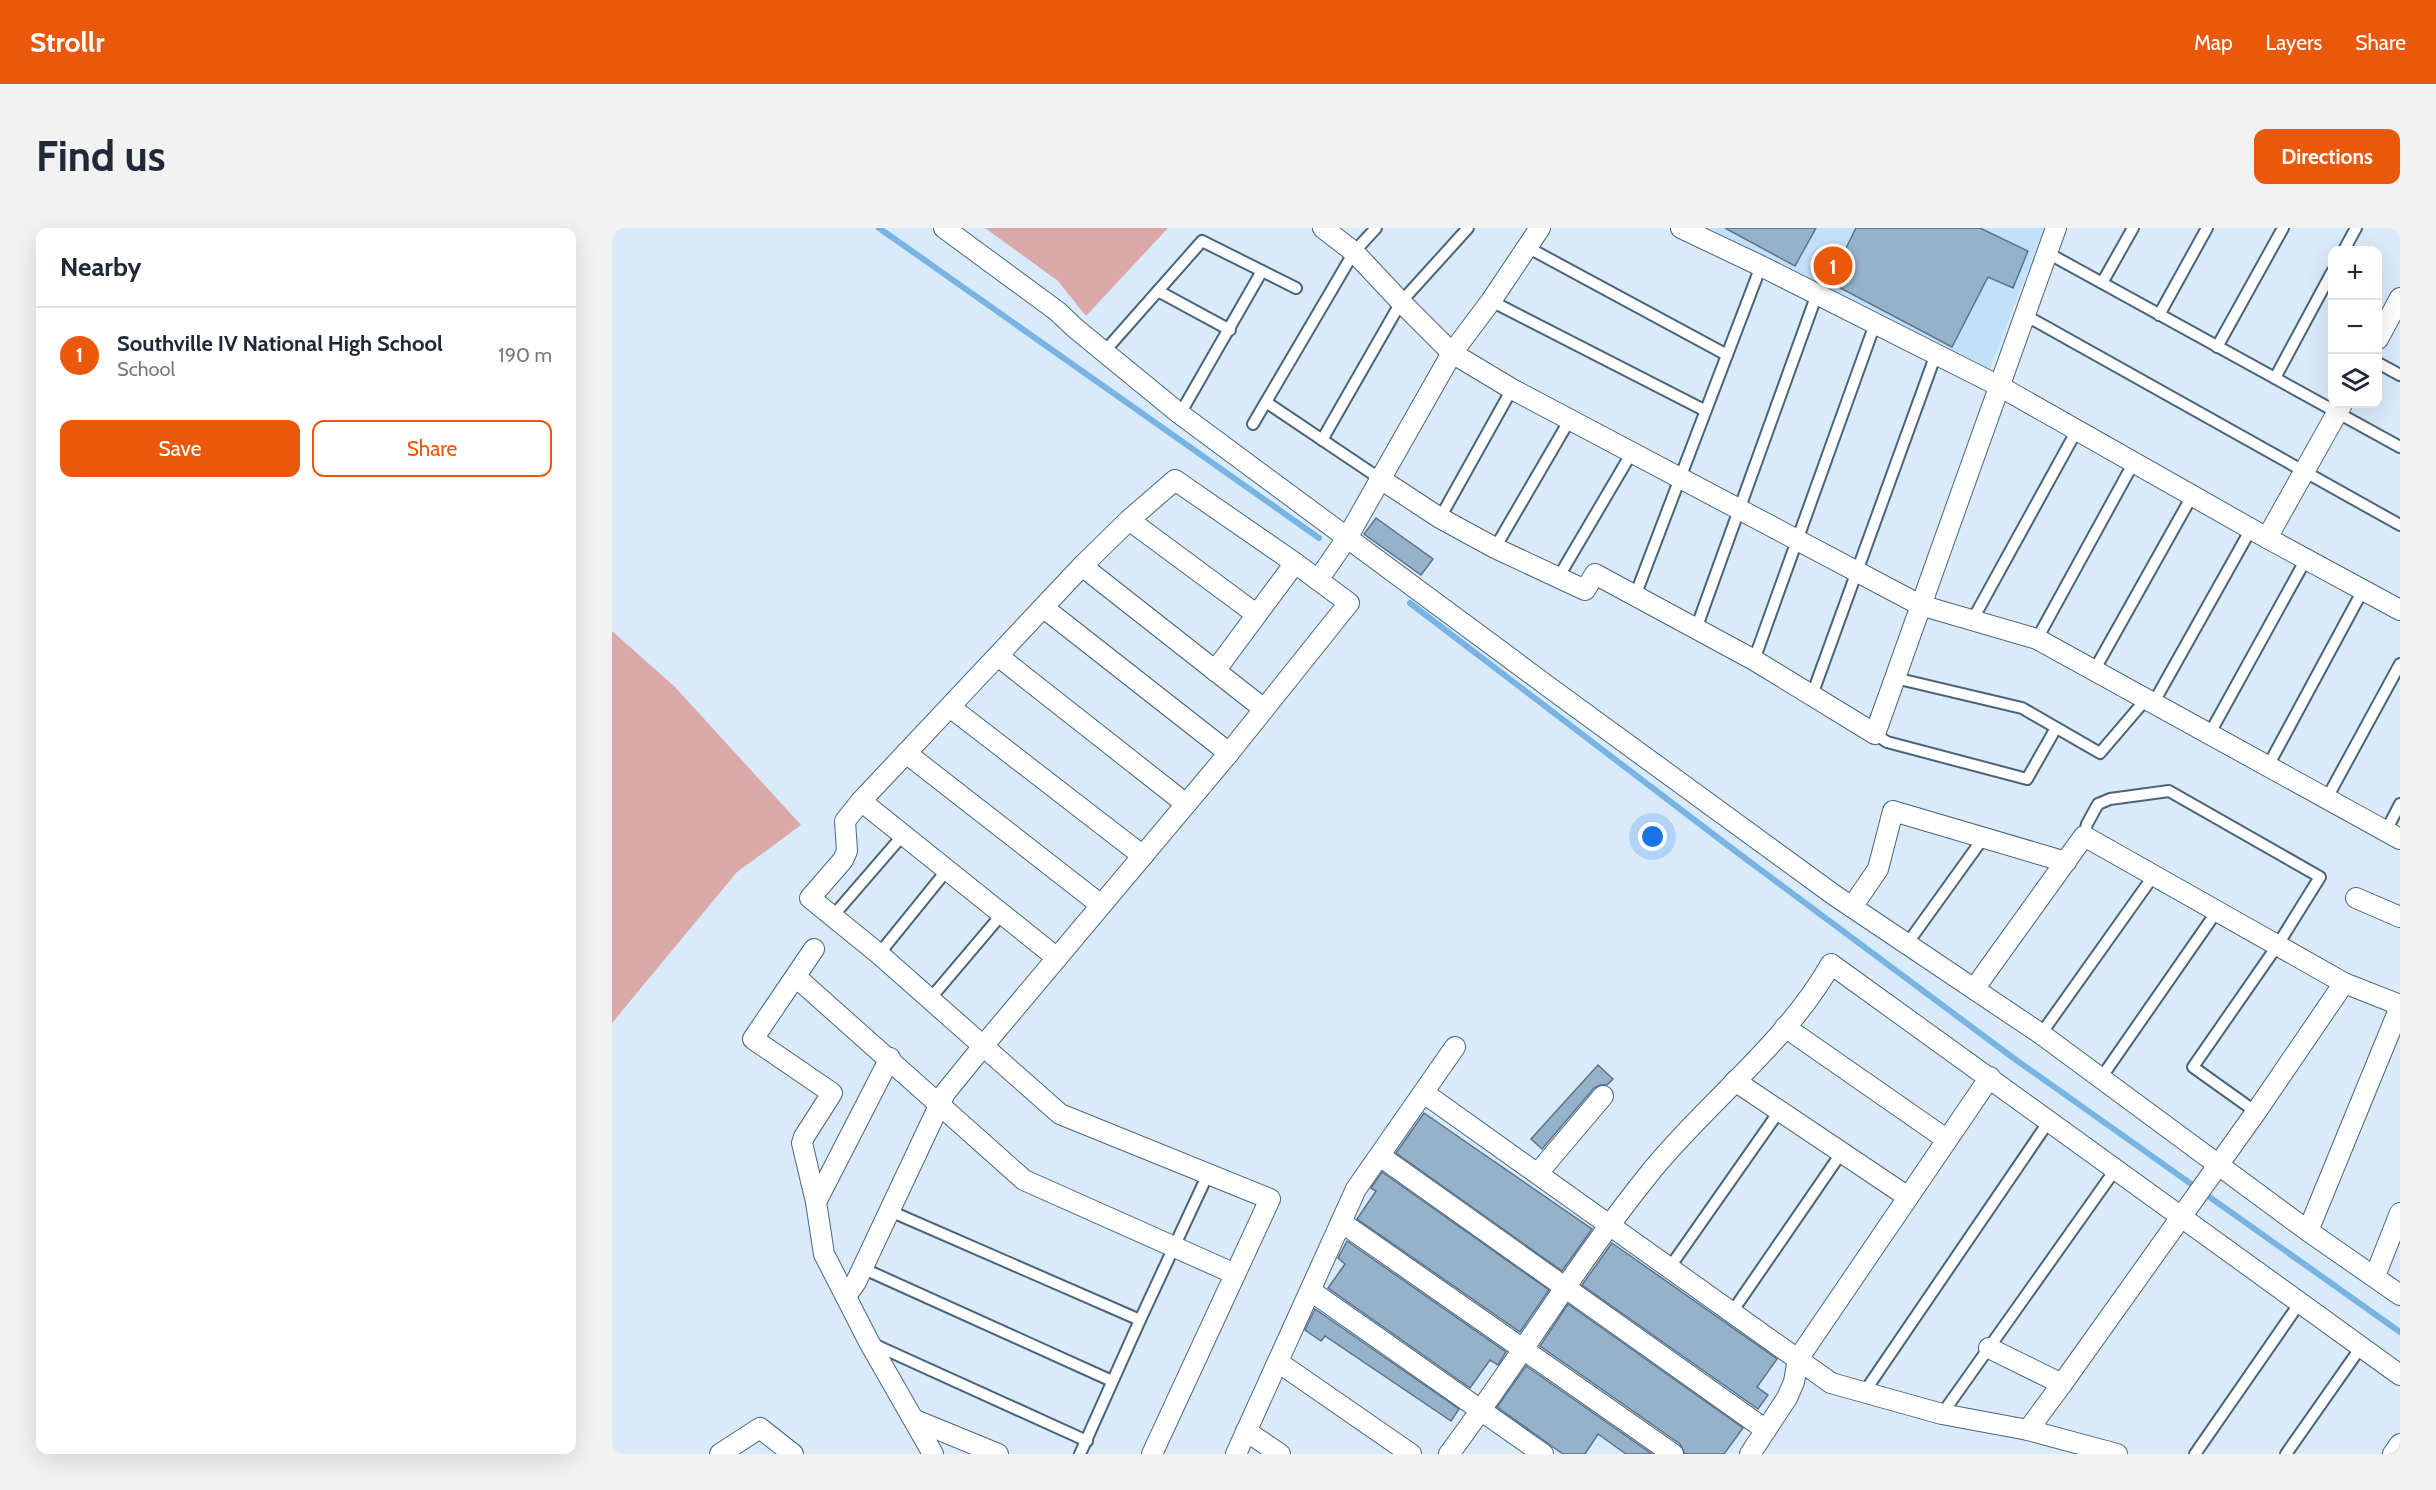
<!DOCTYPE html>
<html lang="en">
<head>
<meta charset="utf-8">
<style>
  body { margin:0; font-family:Cabin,sans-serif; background:#f2f2f3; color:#1f2937 }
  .controls { position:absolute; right:18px; top:18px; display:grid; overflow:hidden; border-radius:12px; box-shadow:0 6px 24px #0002 }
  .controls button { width:54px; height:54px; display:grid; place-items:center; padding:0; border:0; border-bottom:2px solid #e0e1e3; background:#fff; color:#1f2937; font:30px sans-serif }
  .you { position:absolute; left:1041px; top:609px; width:21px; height:21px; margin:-15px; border:4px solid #fff; border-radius:50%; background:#1a73e8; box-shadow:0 0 0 9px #1a73e833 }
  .badge { display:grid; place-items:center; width:39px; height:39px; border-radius:50%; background:#ea580c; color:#fff; font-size:20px; font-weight:700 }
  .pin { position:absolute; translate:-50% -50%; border:3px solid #fff; box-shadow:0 2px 6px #0006 }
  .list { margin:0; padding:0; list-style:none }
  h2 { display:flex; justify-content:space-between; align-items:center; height:78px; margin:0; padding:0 24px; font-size:26px }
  h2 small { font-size:20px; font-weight:400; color:#747a83 }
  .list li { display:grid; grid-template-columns:39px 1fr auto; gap:18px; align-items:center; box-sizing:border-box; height:96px; padding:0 24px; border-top:2px solid #e0e1e3 }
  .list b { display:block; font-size:22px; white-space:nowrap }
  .list p { margin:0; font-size:20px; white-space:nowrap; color:#747a83 }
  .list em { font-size:20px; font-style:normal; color:#747a83 }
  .actions { display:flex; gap:12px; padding:18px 24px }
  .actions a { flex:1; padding:14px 0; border:2px solid #ea580c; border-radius:12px; text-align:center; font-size:21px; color:#ea580c }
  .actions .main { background:#ea580c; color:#fff }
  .icon { flex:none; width:33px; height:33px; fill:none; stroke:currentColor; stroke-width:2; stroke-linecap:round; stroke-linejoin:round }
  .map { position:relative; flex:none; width:1788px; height:1226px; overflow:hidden; border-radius:12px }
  header { display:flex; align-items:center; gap:36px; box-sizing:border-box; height:84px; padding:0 30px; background:#ea580c; color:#fff }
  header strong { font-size:28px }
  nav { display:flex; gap:33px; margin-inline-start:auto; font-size:21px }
  .intro { display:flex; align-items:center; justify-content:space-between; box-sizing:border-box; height:144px; padding:0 36px }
  h1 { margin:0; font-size:42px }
  .button { padding:15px 27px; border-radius:12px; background:#ea580c; color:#fff; font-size:21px; font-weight:700 }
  main { display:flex; gap:36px; padding:0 36px }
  aside { flex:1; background:#fff; border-radius:12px; box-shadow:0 6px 24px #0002 }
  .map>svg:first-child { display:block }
  .built { fill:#c3e0f9 }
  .green { fill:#dba8a8 }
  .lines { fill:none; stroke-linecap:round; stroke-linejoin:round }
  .stream { stroke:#78b4e3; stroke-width:6 }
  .building { fill:#95b2ca; stroke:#59748a; stroke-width:1.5 }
  .lane-casing { stroke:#4a647a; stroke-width:14 }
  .street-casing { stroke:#4a647a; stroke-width:22 }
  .lane { stroke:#fff; stroke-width:10 }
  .street { stroke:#fff; stroke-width:20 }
</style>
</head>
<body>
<header>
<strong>Strollr</strong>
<nav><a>Map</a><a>Layers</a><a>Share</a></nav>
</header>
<div class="intro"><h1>Find us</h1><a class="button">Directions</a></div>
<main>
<aside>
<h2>Nearby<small></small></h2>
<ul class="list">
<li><span class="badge">1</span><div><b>Southville IV National High School</b><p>School</p></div><em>190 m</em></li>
</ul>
<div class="actions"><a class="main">Save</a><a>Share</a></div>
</aside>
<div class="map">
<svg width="1788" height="1226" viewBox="0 0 1788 1226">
  <rect width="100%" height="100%" fill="#d9ebfb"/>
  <path class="built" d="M1097 0H1432L1378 141Z"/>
  <g class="green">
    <path d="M373 0H556L474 88 446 53Z"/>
    <path d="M0 403 63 459 189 597 125 644 0 795Z"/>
  </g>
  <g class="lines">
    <g class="stream">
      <path d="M267 0 707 310"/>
      <path d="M798 375 1114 616 1400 829 1788 1104"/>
    </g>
  </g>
  <g class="building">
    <path d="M1113 0H1204L1183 38Z"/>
    <path d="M1244 0H1368L1416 23 1401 60 1376 49 1340 119 1217 54Z"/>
    <path d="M764 290 821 331 809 347 752 306Z"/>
    <path d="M986 837 1001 851 995 857H988L982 860 930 921 919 911Z"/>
    <path d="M812 885 980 1001 950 1043 784 925Z"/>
    <path d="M770 944 937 1062 908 1104 745 991 764 963 759 960Z"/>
    <path d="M735 1013 894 1124 886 1137 878 1132 858 1160 716 1060 733 1036 726 1030Z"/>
    <path d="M1000 1015 1165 1131 1145 1159 1156 1167 1146 1181 970 1057Z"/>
    <path d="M956 1076 1131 1200 1112 1226H1073L1068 1216 928 1118Z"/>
    <path d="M703 1081 847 1181 839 1193 713 1108 709 1113 693 1102Z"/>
    <path d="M914 1138 1040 1226H1014L986 1206 973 1226H951L941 1219 885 1179Z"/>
  </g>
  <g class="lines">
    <defs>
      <g id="lane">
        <path d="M915 19 1115 127"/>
        <path d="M1732 22 1744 0"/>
        <path d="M1434 24 1788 219"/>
        <path d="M1490 55 1521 0"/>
        <path d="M546 63 618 102"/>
        <path d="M879 73 1092 182"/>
        <path d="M1411 86 1788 297"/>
        <path d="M1547 87 1595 0"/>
        <path d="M1605 119 1671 0"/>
        <path d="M492 124 590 13 684 60"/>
        <path d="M1766 135 1788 147"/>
        <path d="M1663 150 1720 44"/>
        <path d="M654 174 767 250"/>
        <path d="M568 186 650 43"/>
        <path d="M641 196 742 24 764 0"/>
        <path d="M710 212 789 74 856 0"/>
        <path d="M828 290 900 161"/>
        <path d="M883 320 957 193"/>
        <path d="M946 350 1019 226"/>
        <path d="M1023 368 1149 38"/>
        <path d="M1361 391 1465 202"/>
        <path d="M1084 401 1205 66"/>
        <path d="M1425 411 1522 234"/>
        <path d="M1142 432 1263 96"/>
        <path d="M1483 441 1580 268"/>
        <path d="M1283 450 1410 480 1488 525 1535 470"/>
        <path d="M1200 467 1324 126"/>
        <path d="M1542 474 1639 301"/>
        <path d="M1598 505 1694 331"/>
        <path d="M1263 506 1275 514 1415 551 1444 500"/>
        <path d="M1656 538 1751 362"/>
        <path d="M1715 570 1788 436"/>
        <path d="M1774 603 1788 576"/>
        <path d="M1472 608 1475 596 1486 576 1498 571 1557 563 1708 649 1665 718 1581 839 1644 884"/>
        <path d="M221 688 291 607"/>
        <path d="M1295 716 1372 609"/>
        <path d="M267 726 335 642"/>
        <path d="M318 771 390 686"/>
        <path d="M1429 806 1542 647"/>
        <path d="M1489 850 1605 683"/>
        <path d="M278 983 528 1092"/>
        <path d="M1058 1039 1168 882"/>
        <path d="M250 1040 500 1153"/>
        <path d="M1120 1084 1230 924"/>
        <path d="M259 1115 475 1213"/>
        <path d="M1251 1166 1437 893"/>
        <path d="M1330 1186 1503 942"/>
        <path d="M468 1226 528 1092 596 946"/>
        <path d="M1583 1226 1687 1076"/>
        <path d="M1674 1226 1749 1119"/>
      </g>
      <g id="street">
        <path d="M332 0 445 83 463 100 568 186 945 465 1222 667 1429 806 1696 1003 1788 1067"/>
        <path d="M711 0 742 24 789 74 840 125 900 161 1308 377 1425 411 1788 611"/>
        <path d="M1069 0 1149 38 1387 158 1655 310 1788 382"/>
        <path d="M1766 111 1788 70"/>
        <path d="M767 250 828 290 883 320 973 362 983 346 1142 432 1263 506 1444 0"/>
        <path d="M517 292 644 386"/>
        <path d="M1655 310 1730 176"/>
        <path d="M470 338 652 481"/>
        <path d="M706 352 735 310 840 125 879 73 928 0"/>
        <path d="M432 380 617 525"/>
        <path d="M386 428 574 576"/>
        <path d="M603 443 683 335"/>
        <path d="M338 479 531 628"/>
        <path d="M294 525 489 677"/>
        <path d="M249 573 445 730"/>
        <path d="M1744 670 1788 689"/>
        <path d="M1240 679 1266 641 1281 583 1454 634"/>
        <path d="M202 721 141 811 220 865 192 909 190 915 204 974 212 1026 257 1114 321 1226"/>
        <path d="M184 749 412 952 623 1046"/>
        <path d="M1362 761 1472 608 1732 755 1788 777"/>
        <path d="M1173 799 1334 911"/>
        <path d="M1123 853 1296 969"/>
        <path d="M812 865 1219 1155 1330 1186 1416 1202 1505 1226"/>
        <path d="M768 928 1154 1202"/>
        <path d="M926 945 991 868"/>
        <path d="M204 974 278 830"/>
        <path d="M729 994 1061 1226"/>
        <path d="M1696 1003 1788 779"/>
        <path d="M1763 1048 1788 985"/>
        <path d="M699 1063 931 1226"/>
        <path d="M234 1068 244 1054 333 865 372 817 617 525 737 375 683 335 563 252 517 292 470 338 249 573 233 593 235 623 231 632 198 670 267 726 448 886 658 971 540 1226"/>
        <path d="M1377 1120 1450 1156 1644 884 1732 755"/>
        <path d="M666 1134 799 1226"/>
        <path d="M303 1192 386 1226"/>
        <path d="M1416 1202 1450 1156"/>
        <path d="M634 1203 668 1226"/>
        <path d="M108 1226 148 1200 181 1226"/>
        <path d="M624 1226 744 961 843 819"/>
        <path d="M837 1226C907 1132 967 1032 1041 941 1098 872 1174 815 1219 736L1788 1147"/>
        <path d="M1138 1226 1175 1170 1182 1154 1186 1131 1378 849"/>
        <path d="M1781 1226 1788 1216"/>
      </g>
    </defs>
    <use href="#lane" class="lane-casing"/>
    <use href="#street" class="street-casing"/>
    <use href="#lane" class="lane"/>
    <use href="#street" class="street"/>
  </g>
</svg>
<div class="controls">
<button>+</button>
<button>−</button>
<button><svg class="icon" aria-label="layers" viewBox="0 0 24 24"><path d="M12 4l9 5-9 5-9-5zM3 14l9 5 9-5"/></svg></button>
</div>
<div class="you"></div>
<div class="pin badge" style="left:1221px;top:38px">1</div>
</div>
</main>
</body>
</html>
